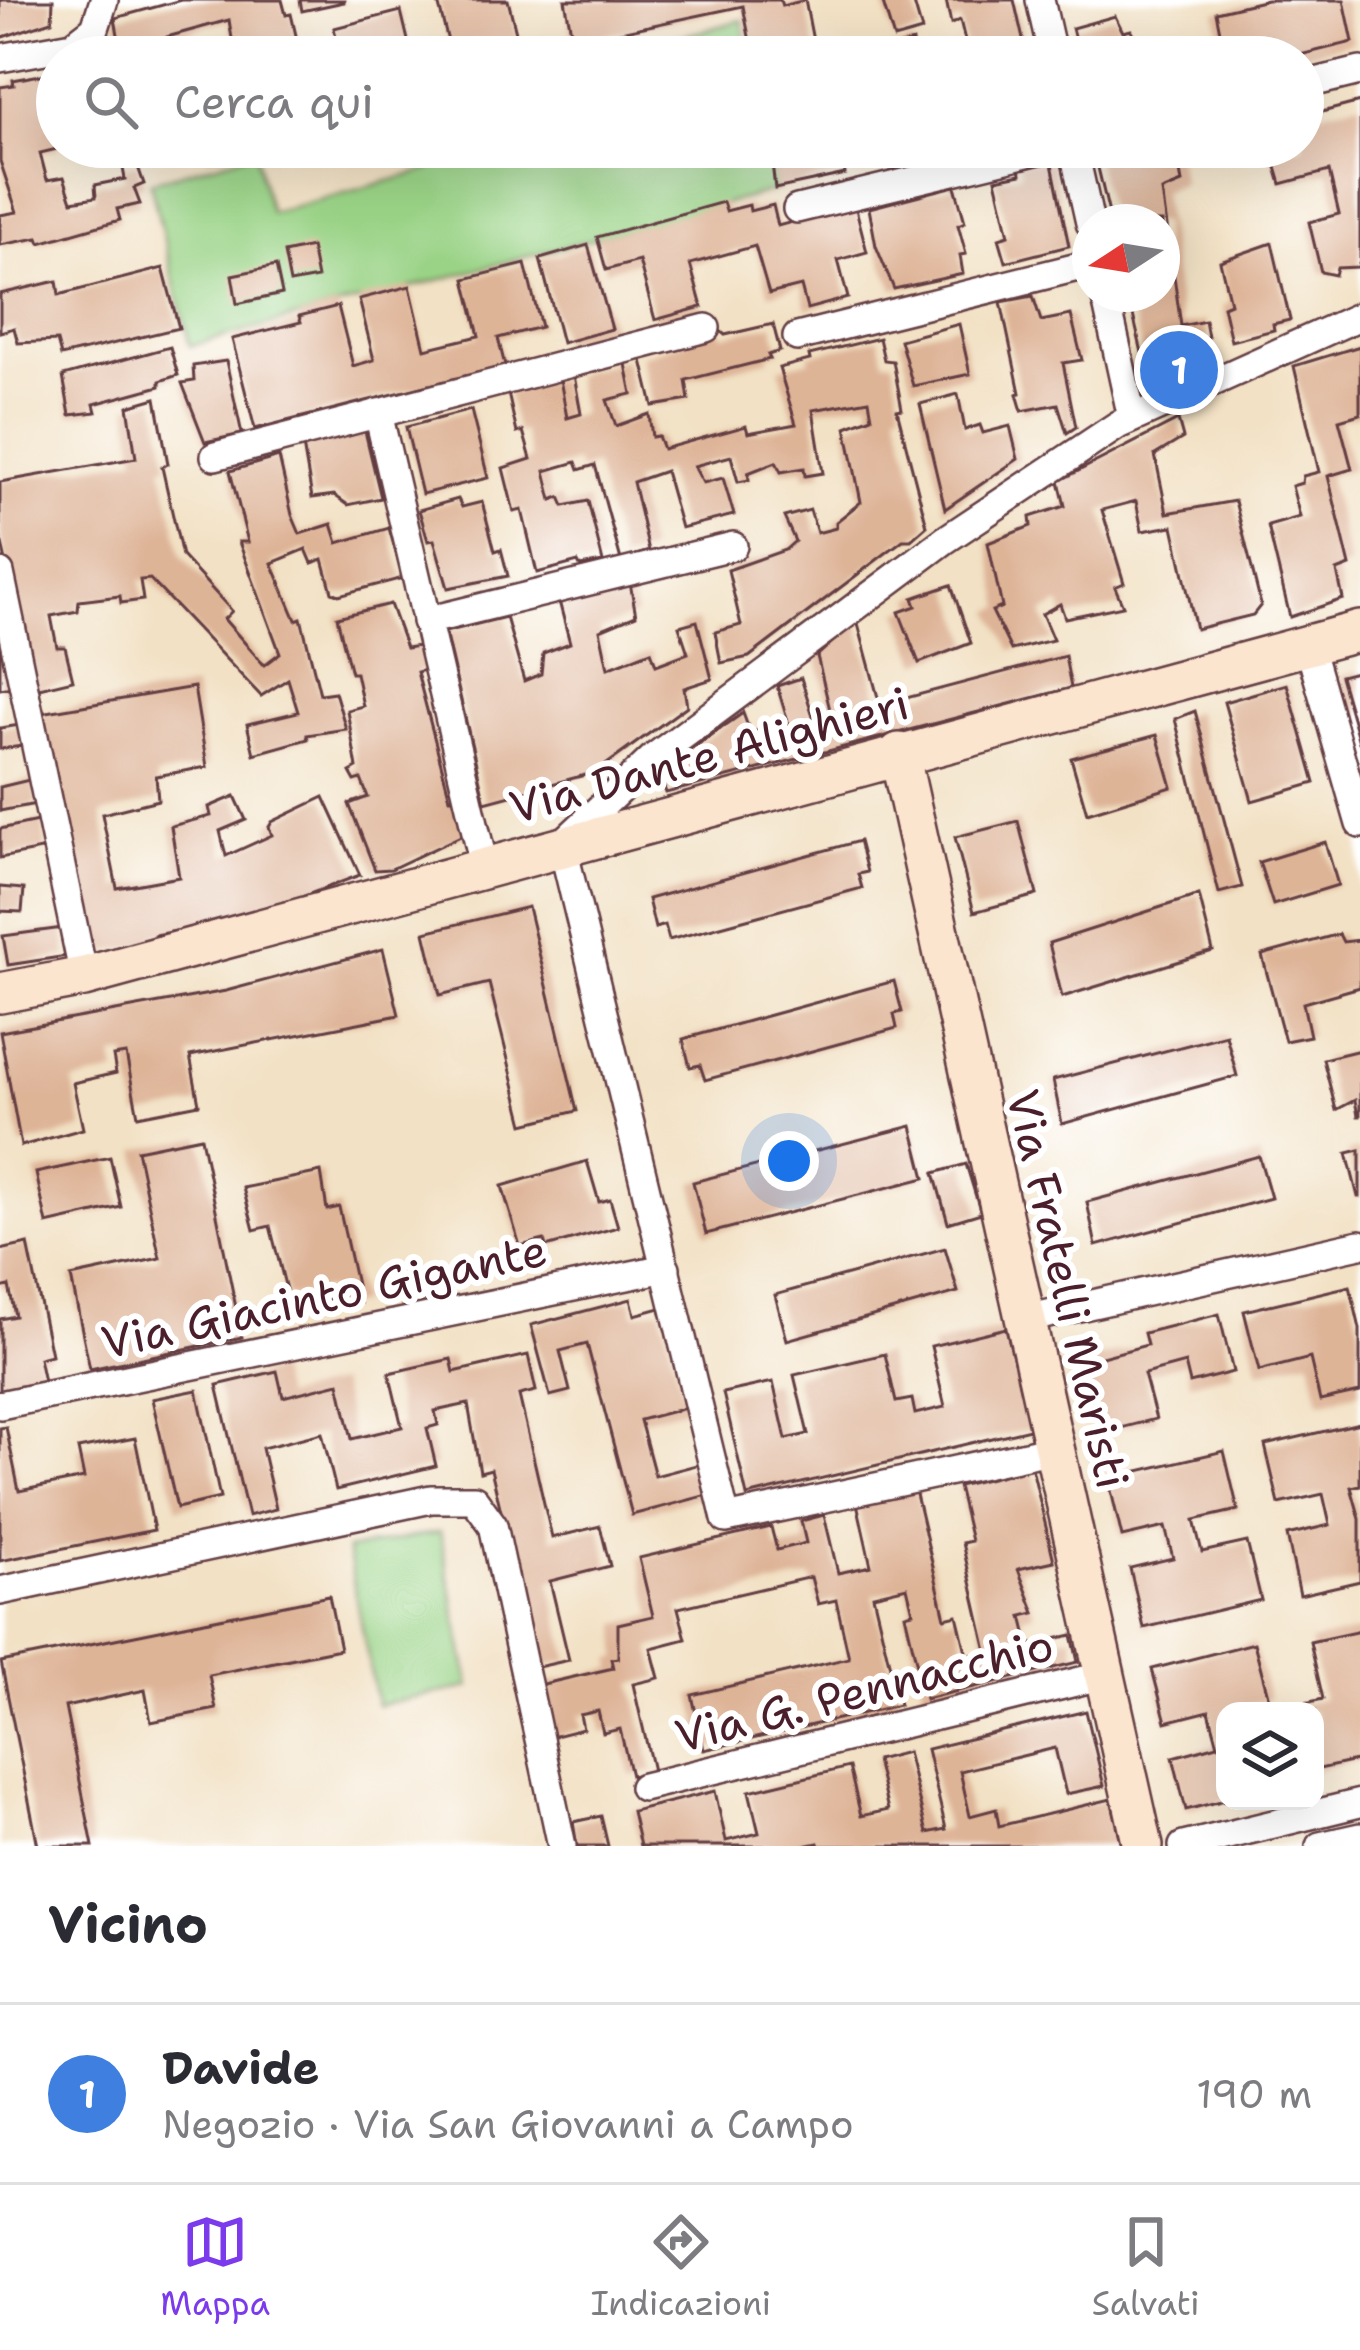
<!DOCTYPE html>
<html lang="it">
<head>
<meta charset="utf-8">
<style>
  body { margin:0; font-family:"Shantell Sans",sans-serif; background:#f2f2f3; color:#2b2b33 }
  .controls { position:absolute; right:36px; bottom:36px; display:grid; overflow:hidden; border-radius:24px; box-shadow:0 12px 48px #0002 }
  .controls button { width:108px; height:108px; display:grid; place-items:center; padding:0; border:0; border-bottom:3px solid #e1e1e2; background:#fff; color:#2b2b33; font:60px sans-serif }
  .compass { position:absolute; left:1072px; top:204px; width:108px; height:108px; border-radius:50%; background:#fff; box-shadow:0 12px 48px #0002; rotate:258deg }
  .you { position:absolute; left:789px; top:1161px; width:42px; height:42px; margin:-30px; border:9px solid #fff; border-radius:50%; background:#1a73e8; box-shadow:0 0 0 18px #1a73e833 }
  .badge { display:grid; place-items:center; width:78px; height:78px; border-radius:50%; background:#7c3aed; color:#fff; font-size:39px; font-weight:700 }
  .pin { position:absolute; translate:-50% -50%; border:6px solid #fff; box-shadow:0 3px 12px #0006 }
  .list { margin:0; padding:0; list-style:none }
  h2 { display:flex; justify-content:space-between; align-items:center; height:156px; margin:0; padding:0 48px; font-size:51px }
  h2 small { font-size:39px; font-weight:400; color:#7c7c81 }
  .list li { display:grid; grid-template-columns:78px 1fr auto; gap:36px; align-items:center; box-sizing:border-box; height:180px; padding:0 48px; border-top:3px solid #e1e1e2 }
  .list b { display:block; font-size:45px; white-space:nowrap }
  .list p { margin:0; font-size:39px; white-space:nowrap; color:#7c7c81 }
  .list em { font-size:39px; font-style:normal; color:#7c7c81 }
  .icon { flex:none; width:66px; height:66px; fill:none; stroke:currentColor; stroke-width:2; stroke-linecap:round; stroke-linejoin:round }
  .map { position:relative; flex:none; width:1360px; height:1846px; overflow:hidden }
  .search { position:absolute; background:#fff; box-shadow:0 12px 48px #0002; left:36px; right:36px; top:36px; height:132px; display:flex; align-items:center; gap:30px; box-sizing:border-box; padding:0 42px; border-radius:66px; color:#7c7c81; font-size:45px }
  .sheet { height:336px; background:#fff }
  nav { display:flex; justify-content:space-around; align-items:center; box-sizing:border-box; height:168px; border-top:3px solid #e1e1e2; background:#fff; font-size:33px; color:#7c7c81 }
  nav a { display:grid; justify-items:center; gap:6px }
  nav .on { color:#7c3aed }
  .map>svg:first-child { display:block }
  .green { fill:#9ad386; stroke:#727958; stroke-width:3 }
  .building { fill:#deb497 }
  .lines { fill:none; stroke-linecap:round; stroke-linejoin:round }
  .street-casing { stroke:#633c42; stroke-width:32 }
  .secondary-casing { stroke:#633c42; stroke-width:44 }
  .street { stroke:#fff; stroke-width:27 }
  .secondary { stroke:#fce5cf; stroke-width:39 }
  .labels { text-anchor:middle; stroke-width:12; stroke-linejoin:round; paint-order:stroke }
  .street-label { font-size:45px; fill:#4a1f2b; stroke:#fff }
</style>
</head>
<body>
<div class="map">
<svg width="1360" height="1846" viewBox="0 0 1360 1846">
  <rect width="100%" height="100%" fill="#fff"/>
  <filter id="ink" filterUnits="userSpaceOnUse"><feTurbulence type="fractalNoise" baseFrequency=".00833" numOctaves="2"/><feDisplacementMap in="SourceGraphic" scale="24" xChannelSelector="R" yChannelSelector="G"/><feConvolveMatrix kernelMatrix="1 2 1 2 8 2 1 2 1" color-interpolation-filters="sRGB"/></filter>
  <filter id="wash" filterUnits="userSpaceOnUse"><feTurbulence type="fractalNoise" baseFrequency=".004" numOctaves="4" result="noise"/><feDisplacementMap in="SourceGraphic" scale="48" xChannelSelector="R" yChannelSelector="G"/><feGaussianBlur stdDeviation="2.7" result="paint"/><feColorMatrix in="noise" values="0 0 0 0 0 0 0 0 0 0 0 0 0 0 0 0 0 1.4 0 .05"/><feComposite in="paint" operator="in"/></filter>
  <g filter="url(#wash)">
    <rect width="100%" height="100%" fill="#f2e1c4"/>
    <g class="green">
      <path d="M742 20 750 57H607Z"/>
      <path d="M426 147H768L777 190 190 346 150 182 255 152 270 213 430 170Z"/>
      <path d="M440 1532 470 1687 377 1705 347 1550Z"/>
    </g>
    <g id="blocks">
      <g class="building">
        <path d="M0 0H53L52 21 0 38Z"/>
        <path d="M181 0H282L286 15 291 14 301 57H235L229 20 167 37V44L153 46 155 57H122L115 18Z"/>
        <path d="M300 0H344V2L302 11Z"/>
        <path d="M447 0H508L522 57H452L438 2Z"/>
        <path d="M565 0H780L782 6 805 0 815 51 789 57H753L743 6 573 42Z"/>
        <path d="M882 0H913L922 31 894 39Z"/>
        <path d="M946 0H1014L1027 57H969L960 20 951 24Z"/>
        <path d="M1267 0H1344L1353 42 1292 57H1225L1216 12Z"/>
        <path d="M401 11 412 57H341L334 28Z"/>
        <path d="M1115 16 1123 32 1131 30 1141 57H1066L1064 47 1076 44 1072 28Z"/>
        <path d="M913 42 916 57H860V55Z"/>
        <path d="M57 72V149L40 153 47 180 64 177 72 201 96 197 95 185 125 179 123 168 137 164 144 184 134 188 140 204 117 209 120 220 40 243 38 238 0 245V215L17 212 0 161V87L14 85 13 80Z"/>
        <path d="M1360 102V261L1358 267 1337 268 1335 275 1321 272 1309 222 1339 214 1329 171 1281 184 1270 147H1303V117Z"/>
        <path d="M205 147H245V149L207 158Z"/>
        <path d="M777 147H809L811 152 842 147 845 174 775 189 772 163 780 160Z"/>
        <path d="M1122 147H1176L1182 183 1162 191 1181 326 1205 321 1208 337 1203 338 1211 362 1151 390 1128 294H1162V222H1111L1095 155Z"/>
        <path d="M1051 159 1069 246 1006 262 999 238 1009 235 996 179 1021 174 1020 164Z"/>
        <path d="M955 186 965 222 958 225 966 254 960 255 963 274 894 289 876 246 869 208Z"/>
        <path d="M723 202 726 211 749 205 750 211 773 205 778 226 855 205 867 252 838 260 848 298 807 309 801 286 769 294 755 246 690 264 702 307 655 320 639 261 606 270 597 237Z"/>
        <path d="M1272 243 1290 320 1273 324 1274 330 1231 341 1223 306 1230 303 1220 261Z"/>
        <path d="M588 245 612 329 562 343 540 259Z"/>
        <path d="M311 247 317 278 290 283 284 253Z"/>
        <path d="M525 264 541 327 498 338 505 366 255 429 232 339 301 322 299 316 338 306 353 366 374 360 359 299 410 286 425 349 479 336 465 279Z"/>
        <path d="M276 266 282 294 237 304 232 275Z"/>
        <path d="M163 268 179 328 61 356 57 341 18 343 14 328 0 332V294L57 281 59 295Z"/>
        <path d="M1033 296 1041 321 1071 315 1082 360 1063 363 1076 427 1067 433 1058 404 1022 411 1017 394 1020 393 1001 302Z"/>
        <path d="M773 324 780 351 768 355 770 359 686 380 689 400 653 406 641 356 719 330 725 335Z"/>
        <path d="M959 324 970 374 913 386 900 340Z"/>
        <path d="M879 338 884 360 893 361 902 409 897 410 927 526 911 540H903L749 657 721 663 715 632 741 625 728 570 785 550 795 541 784 517 810 510 817 533 836 528V522L861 502 846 427 872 417 869 400 813 410 823 473 805 476 804 468 781 472 776 462 748 473 749 480 738 482 731 456 694 466 703 483 723 478 734 515 681 528 665 471 633 482 649 551 621 560 595 465 579 470 576 462 545 471 552 500 560 497 564 506 588 501 603 562 580 566 578 562 537 573 522 510 514 512 503 468 531 459 523 431 517 433 508 393 560 379 567 418 581 414 574 375 625 359 632 394 607 400 616 426 649 414 652 437 658 436 663 449 746 426 748 433 796 424 779 368 810 360 809 355Z"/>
        <path d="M1360 346V414L1339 420 1352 469 1328 476 1350 566 1337 571 1343 599 1290 617 1268 526 1300 517 1292 486 1302 483 1303 476 1319 472 1294 366Z"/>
        <path d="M170 347 178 375 160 381V386L94 404 96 412 70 415 63 376Z"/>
        <path d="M226 361 242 434 205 442 182 383 194 381 193 366Z"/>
        <path d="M958 394 965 430 980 425 983 433 1010 426 1018 459 945 509 920 404Z"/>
        <path d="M156 398 168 464 162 467 182 556 232 611 224 619 264 665 280 653 239 542H248L230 471 279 457 292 515 300 534 332 524 338 543 389 528 403 578 339 595 332 592 323 559 312 563 306 549 272 563 296 620 301 618 320 694 335 692 346 729 307 735 308 739 254 754 247 724 298 712 288 679 261 696 150 579 140 580 143 600 121 603 120 596 79 601 78 611 51 616 57 647H65L73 680 35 689 0 535V482L136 458 128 406Z"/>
        <path d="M471 410 488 478 422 494 406 427Z"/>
        <path d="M1178 420 1183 438 1155 455 1167 513 1235 501 1261 605 1253 615 1196 629 1173 526 1142 531 1136 501 1102 510 1124 583 1115 587 1123 606 1065 618 1060 604 1042 614 1053 640 1011 650 992 611 1002 607 988 543 1031 526 1030 517 1065 506 1059 481Z"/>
        <path d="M363 423 381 498 348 505 334 495 312 498 302 439Z"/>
        <path d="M458 499 462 507 482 502 495 551 501 549 508 576 448 588 434 540 428 541 419 510Z"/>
        <path d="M630 583 636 615 600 630 608 668 651 651 656 665 688 653 679 626 697 621 712 679 684 688 687 706 596 772 485 802 445 632 506 617 524 681 541 674 543 653 570 643 559 601Z"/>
        <path d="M951 585 971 643 919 663 899 612 916 606 913 598Z"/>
        <path d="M390 604 406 648 419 646 428 669 417 672 450 798H455L469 832 391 869 375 870 349 804 368 797 361 779 355 781 350 772 357 768 347 710 363 706 356 673H351L337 617Z"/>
        <path d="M857 620 880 705 1065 656 1071 688 666 793 659 772 743 713 750 732 789 725 777 686 801 678 814 719 830 710 817 656Z"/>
        <path d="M6 644 18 686 0 689V646Z"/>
        <path d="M1360 671V742H1359L1340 676Z"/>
        <path d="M1287 684 1315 783 1252 801 1224 702Z"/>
        <path d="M194 687 207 767 156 776 158 800 102 814 117 888 179 877 171 826 211 816 209 807 235 796 246 820 220 831 226 856 272 835 269 827 272 822 324 797 360 875 246 918 154 935 153 944 87 955 41 713Z"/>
        <path d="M1195 711 1242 887 1219 893 1175 719Z"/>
        <path d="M27 724 30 745 0 749V728Z"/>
        <path d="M1157 735 1172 787 1087 813 1071 758Z"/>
        <path d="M33 779 36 804 0 811V787Z"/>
        <path d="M42 820 46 849 0 858V829Z"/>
        <path d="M1018 821 1037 895 974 912 955 837Z"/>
        <path d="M859 841 867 872 858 874 862 888 669 940 665 925 655 928 648 899Z"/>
        <path d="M1325 842 1338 885 1273 905 1259 862Z"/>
        <path d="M0 887 24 889 22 912 0 911Z"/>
        <path d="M1199 895 1213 951 1062 997 1049 943Z"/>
        <path d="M528 907 577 1111 524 1124 489 983 440 995 425 932Z"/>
        <path d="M63 928 67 956 8 965 3 936Z"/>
        <path d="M1339 934 1343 942 1360 940V987L1303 1003 1310 1036 1285 1041 1262 955Z"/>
        <path d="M383 949 399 1015 190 1056 199 1104 138 1116 126 1054 113 1056 116 1073 73 1083 83 1129 21 1146 0 1032 226 991Z"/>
        <path d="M894 981 902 1012 894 1014 897 1028 705 1080 700 1065 690 1067 683 1039Z"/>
        <path d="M1226 1035 1237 1076 1062 1124 1053 1080Z"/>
        <path d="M1360 1050V1116H1358L1355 1100 1336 1110 1323 1059Z"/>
        <path d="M912 1126 925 1178 706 1234 693 1182Z"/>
        <path d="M201 1137 242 1337 90 1369 71 1277 160 1258 137 1150Z"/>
        <path d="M1360 1150V1197H1358L1347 1153Z"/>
        <path d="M1259 1156 1271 1198 1096 1246 1087 1202Z"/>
        <path d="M110 1157 121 1207 47 1224 36 1173Z"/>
        <path d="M587 1161 599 1202 610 1199 618 1227 546 1247 544 1240 520 1246 502 1186Z"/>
        <path d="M966 1164 981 1213 948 1223 934 1173Z"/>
        <path d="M321 1172 327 1210 339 1207 360 1303 331 1309 327 1289 288 1297 270 1226 254 1230 243 1188Z"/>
        <path d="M28 1244 51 1355 39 1358 44 1382 0 1391V1319L15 1316 9 1286 0 1288V1250Z"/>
        <path d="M945 1248 958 1292 787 1340 775 1295Z"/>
        <path d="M1350 1286 1360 1329V1392L1320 1401 1310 1358 1259 1371 1244 1311Z"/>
        <path d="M631 1299 635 1315 660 1308 686 1408 640 1420 655 1476 700 1464 708 1495 632 1515 587 1344 560 1351 570 1391 550 1396 531 1325Z"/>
        <path d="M1219 1314 1233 1372 1190 1383 1185 1363 1144 1374 1156 1419 1101 1433 1083 1362 1147 1345 1144 1333Z"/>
        <path d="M1006 1328 1030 1429 747 1496 723 1393 773 1382 786 1439 808 1434 794 1375 885 1354 896 1402 912 1399 915 1414 945 1407 931 1346Z"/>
        <path d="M528 1355 536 1391 519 1395 552 1538 600 1526 610 1566 550 1581 569 1660 538 1667 491 1469 480 1472 468 1404 435 1411 438 1425 427 1428 436 1466 336 1490 322 1433 262 1448 276 1509 248 1516 217 1385 277 1371 283 1397 339 1383 352 1439 402 1427 389 1373 451 1359 454 1372Z"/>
        <path d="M197 1390 220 1498 177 1508 152 1399Z"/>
        <path d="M1360 1423V1485L1351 1487 1360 1519V1581L1300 1595 1287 1535 1330 1525 1323 1494 1279 1504 1265 1445Z"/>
        <path d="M6 1427 19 1491 84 1478 78 1449 135 1438 154 1530 0 1561V1428Z"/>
        <path d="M1224 1451 1238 1510 1194 1520 1202 1552 1247 1542 1261 1600 1144 1628 1130 1568 1173 1558 1165 1527 1122 1537 1108 1478Z"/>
        <path d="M1032 1468 1054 1561 1018 1569 1035 1613 1022 1616 1029 1645 1072 1635 1078 1662 925 1699 905 1614 913 1612 907 1587 873 1595 899 1705 704 1750 692 1695 849 1658 836 1600 818 1604 811 1577 678 1608 686 1639 651 1648 659 1678 633 1684 653 1771 631 1776 620 1729 603 1733 598 1711 580 1715 583 1729 551 1737 539 1685 613 1668 611 1659 618 1658V1624L653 1616 639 1558 771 1527 777 1550 806 1543 801 1521 824 1515 838 1573 871 1566 857 1503 915 1490 945 1618 957 1615 967 1656 987 1651 962 1543 971 1541 958 1486Z"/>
        <path d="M329 1596 340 1649 209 1675 216 1709 151 1722 145 1690 65 1707 93 1846H38L1 1662Z"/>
        <path d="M1360 1631V1760L1315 1770V1711L1278 1709 1323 1699 1310 1642Z"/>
        <path d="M1254 1643 1269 1699 1225 1711V1800L1186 1810 1173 1757 1218 1745 1209 1711 1166 1722 1152 1669Z"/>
        <path d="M1086 1711 1104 1786 1066 1794 1055 1748 960 1771 970 1816 996 1809 999 1826 1111 1799 1122 1846H819L818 1843 804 1846H640L632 1811 715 1791 726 1841 759 1833 749 1791 849 1767 861 1816 888 1810 876 1760 907 1752 927 1833 946 1829 927 1749Z"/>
        <path d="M601 1816 608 1846H577L573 1822Z"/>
      </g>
    </g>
  </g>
  <g filter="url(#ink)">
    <use href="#blocks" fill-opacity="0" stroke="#633c42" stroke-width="3"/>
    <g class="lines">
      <defs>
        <g id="street">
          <path d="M1040 0 1053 57"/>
          <path d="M0 58 73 45 95 28 104 0"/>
          <path d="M1303 85 1360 71"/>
          <path d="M1073 147 1090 223"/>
          <path d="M797 209 1052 147"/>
          <path d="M1105 294 1132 418"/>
          <path d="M797 337 1090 264"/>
          <path d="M378 413 484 866"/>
          <path d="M215 456 706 328"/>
          <path d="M0 573 84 977"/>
          <path d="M426 621 733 546"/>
          <path d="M1308 643 1360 824"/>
          <path d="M1026 1319 1360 1244"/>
          <path d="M0 1405 666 1268"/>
          <path d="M1054 1449 726 1519 562 844 653 758 945 540 1118 425 1360 316"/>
          <path d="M0 1591 431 1499H474L493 1525 562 1846"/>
          <path d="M643 1787 1105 1675"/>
          <path d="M1183 1846 1360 1803"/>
          <path d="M1320 1846 1360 1837"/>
        </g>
        <g id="secondary">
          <path d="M899 753 1143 1846"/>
          <path d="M0 993 84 977 1360 631"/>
        </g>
      </defs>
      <use href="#street" class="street-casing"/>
      <use href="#secondary" class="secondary-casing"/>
      <use href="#street" class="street"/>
      <use href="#secondary" class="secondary"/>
    </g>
  </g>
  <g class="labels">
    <g class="street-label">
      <text transform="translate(709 755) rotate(-15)" y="16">Via Dante Alighieri</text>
      <text transform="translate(1068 1289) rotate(77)" y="16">Via Fratelli Maristi</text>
      <text transform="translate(324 1296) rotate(-12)" y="16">Via Giacinto Gigante</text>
      <text transform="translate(864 1690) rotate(-14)" y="16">Via G. Pennacchio</text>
    </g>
  </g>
</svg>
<div class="controls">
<button><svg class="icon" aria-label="layers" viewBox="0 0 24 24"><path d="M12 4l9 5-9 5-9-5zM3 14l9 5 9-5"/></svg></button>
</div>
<svg class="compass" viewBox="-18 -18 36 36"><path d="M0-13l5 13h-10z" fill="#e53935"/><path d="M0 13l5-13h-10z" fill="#7c7c81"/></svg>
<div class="you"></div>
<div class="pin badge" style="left:1179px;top:370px;background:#3f7fe0">1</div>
<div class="search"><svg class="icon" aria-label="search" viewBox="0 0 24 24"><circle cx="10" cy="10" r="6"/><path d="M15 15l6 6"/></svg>Cerca qui</div>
</div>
<section class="sheet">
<h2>Vicino<small></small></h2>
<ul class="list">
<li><span class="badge" style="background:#3f7fe0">1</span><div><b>Davide</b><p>Negozio · Via San Giovanni a Campo</p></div><em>190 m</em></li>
</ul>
</section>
<nav>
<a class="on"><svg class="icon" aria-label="map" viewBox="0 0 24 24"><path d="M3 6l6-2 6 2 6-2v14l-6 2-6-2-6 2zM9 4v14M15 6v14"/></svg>Mappa</a>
<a><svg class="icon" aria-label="directions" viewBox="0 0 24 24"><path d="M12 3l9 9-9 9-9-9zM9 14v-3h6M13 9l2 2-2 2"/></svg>Indicazioni</a>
<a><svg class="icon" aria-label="saved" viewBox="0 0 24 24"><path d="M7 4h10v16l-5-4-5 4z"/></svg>Salvati</a>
</nav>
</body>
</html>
